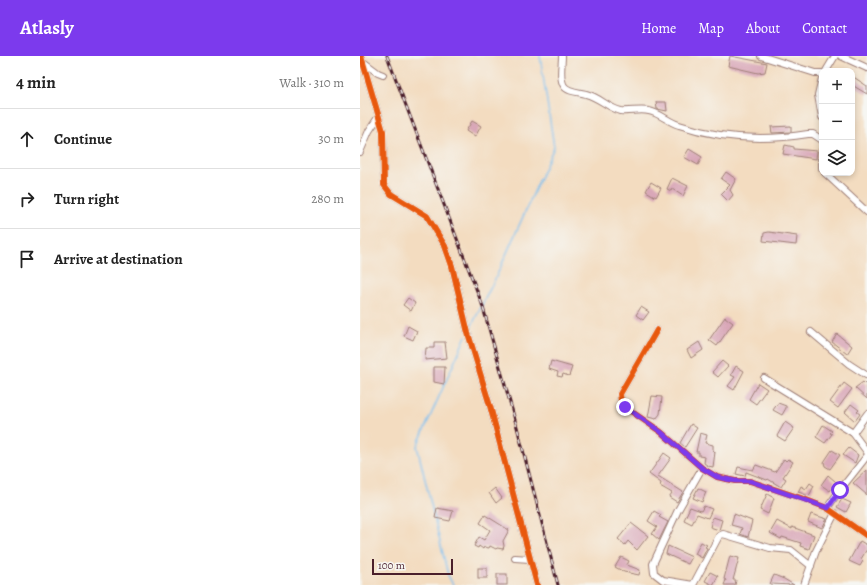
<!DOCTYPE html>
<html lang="en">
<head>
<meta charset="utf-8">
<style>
  body { margin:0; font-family:Alegreya,serif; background:#f2f2f2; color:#222 }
  .controls { position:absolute; right:12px; top:12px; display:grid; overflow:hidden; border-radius:8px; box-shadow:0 2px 6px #0003 }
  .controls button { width:36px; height:36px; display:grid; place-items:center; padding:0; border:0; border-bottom:1px solid #e0e0e0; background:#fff; color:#222; font:20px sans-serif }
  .scale { position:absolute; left:12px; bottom:10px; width:81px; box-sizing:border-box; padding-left:4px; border:2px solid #4a1f2b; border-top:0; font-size:11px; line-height:14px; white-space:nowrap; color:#4a1f2b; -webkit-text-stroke:3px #f6f6f2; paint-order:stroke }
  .stop { position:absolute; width:12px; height:12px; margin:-9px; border:3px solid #7c3aed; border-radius:50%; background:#fff }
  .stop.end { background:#7c3aed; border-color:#fff; box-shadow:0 1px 4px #0008 }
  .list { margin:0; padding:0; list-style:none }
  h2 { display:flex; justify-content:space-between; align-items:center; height:52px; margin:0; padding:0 16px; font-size:17px }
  h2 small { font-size:13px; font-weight:400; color:#767676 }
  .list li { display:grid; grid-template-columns:26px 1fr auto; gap:12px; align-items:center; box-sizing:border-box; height:60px; padding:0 16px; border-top:1px solid #e0e0e0 }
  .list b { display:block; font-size:15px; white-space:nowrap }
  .list em { font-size:13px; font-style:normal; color:#767676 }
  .icon { flex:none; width:22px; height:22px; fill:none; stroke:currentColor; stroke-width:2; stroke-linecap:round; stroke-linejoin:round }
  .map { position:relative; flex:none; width:507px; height:529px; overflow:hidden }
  header { display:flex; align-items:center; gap:24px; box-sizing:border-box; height:56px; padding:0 20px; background:#7c3aed; color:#fff }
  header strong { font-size:19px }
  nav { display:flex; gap:22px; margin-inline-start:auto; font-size:14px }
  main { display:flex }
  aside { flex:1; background:#fff }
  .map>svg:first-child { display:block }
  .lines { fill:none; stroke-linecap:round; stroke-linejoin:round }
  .stream { stroke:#77beef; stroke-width:1.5 }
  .building { fill:#d9a7b8 }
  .minor-casing { stroke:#9e7e76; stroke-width:8 }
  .minor { stroke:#fff; stroke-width:6 }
  .rail-casing { stroke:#4a1f2b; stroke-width:3 }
  .rail { stroke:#f6f6f2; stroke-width:1.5; stroke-dasharray:4.5; stroke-linecap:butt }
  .cycleway-casing { stroke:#f6f6f2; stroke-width:8 }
  .cycleway { stroke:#e8590c; stroke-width:6 }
  .route { stroke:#7c3aed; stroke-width:5 }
</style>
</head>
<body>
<header>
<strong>Atlasly</strong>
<nav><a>Home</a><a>Map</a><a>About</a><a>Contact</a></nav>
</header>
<main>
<aside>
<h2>4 min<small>Walk · 310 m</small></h2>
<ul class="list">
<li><svg class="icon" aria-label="ahead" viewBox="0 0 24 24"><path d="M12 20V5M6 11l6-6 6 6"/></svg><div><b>Continue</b></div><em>30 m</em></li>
<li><svg class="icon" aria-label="right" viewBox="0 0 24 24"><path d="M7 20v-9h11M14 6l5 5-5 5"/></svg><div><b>Turn right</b></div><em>280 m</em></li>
<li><svg class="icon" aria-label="arrive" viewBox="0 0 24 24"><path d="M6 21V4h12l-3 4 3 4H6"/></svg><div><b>Arrive at destination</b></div></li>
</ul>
</aside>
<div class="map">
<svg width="507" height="529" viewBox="0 0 507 529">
  <rect width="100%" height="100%" fill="#f6f6f2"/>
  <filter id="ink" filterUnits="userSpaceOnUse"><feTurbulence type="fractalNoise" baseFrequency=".025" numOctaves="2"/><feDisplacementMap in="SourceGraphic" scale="8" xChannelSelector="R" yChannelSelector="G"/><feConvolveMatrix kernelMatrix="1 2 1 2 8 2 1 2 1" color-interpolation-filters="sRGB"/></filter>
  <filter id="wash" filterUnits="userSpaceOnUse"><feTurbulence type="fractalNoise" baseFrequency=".012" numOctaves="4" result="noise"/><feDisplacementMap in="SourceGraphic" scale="16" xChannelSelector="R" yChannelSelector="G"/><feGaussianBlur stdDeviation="0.9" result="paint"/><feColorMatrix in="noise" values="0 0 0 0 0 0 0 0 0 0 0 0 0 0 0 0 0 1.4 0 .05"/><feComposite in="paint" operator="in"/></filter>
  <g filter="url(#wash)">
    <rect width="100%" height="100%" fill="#f3dcc0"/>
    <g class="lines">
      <g class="stream">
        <path d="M110 273 137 219 194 91 180 0"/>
        <path d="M93 529 88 519 57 390 106 280"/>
      </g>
    </g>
    <g id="blocks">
      <g class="building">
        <path d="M370 0 407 7 405 16 398 17 368 10Z"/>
        <path d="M492 20 507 30V38L492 29Z"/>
        <path d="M296 46H306L307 55 297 53Z"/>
        <path d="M112 65 121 70 115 81 106 75Z"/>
        <path d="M431 70V76L412 77 411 71Z"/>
        <path d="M425 89 434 91V93L457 95 456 103 423 98Z"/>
        <path d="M329 93 342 101 338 109 324 101Z"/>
        <path d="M366 116 376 123 370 134 373 139 368 145 361 138 370 129 361 123Z"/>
        <path d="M312 122 328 130 323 140 312 133 311 135 307 133Z"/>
        <path d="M291 126 301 132 296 141 286 135Z"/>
        <path d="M409 176 437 180 436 189 403 185 404 177Z"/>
        <path d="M48 242 55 247 51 255 43 249Z"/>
        <path d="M281 251 289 256 283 264 276 259Z"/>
        <path d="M365 261 373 267 357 290 349 284Z"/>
        <path d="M48 270 57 275 53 284 44 280Z"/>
        <path d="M477 278 492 290 487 298 472 286Z"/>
        <path d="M74 286H85L87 302 65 304 66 292H74Z"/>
        <path d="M339 286 343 294 331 302 327 294Z"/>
        <path d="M191 305 212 311 209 320 203 318 202 321 197 320 198 316 189 313Z"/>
        <path d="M362 305 368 310 358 321 352 316Z"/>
        <path d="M376 310 384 315 374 334 368 330 375 321 371 319Z"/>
        <path d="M74 311H85L84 328 74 326Z"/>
        <path d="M503 326 507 330V343L495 332Z"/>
        <path d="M398 327 407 333 396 348 389 343Z"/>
        <path d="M484 327 492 333 478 352 470 346Z"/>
        <path d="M292 340 302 341 300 358 296 363 288 361Z"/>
        <path d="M418 347 426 350V352L422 359 413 354Z"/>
        <path d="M491 348 499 354 497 356 500 358 495 365 485 356Z"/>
        <path d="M425 366 434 372 425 385 417 380Z"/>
        <path d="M331 368 337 372 325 391 320 387Z"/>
        <path d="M463 369 472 375 470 377 472 378 465 387 456 381Z"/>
        <path d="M340 377 347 379 345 387 353 389V394L355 396 353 411 348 410 344 407 345 401 339 400V396H336Z"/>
        <path d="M489 392 498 399 495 407 483 399Z"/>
        <path d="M472 394 480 399 470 413 465 410 464 406Z"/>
        <path d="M304 397 311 402 298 420 323 436 317 446 309 441 312 437 300 430 301 427 289 418Z"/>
        <path d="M424 403 426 405 428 403 433 406 423 421 426 423 421 431 408 423 407 424 386 416 385 420 376 418 378 411 393 414 396 409 415 416Z"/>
        <path d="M507 414V439L493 427Z"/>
        <path d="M468 419 476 426 470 435 461 429Z"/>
        <path d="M450 427 454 430 449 440 438 436 441 430 446 433Z"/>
        <path d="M135 432 142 442 136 447 129 437Z"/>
        <path d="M338 432 346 436 342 446 333 442Z"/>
        <path d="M407 438 414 442 408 458 400 454Z"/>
        <path d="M482 443 491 447 486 456 477 451Z"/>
        <path d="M344 450 352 453 348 462 337 458 332 468 324 464 330 451 341 455Z"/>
        <path d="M77 452 93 455 90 465 75 462Z"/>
        <path d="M294 455 301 459 299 461 308 466 299 484 292 478 297 471 288 465Z"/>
        <path d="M374 458 392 465 388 481 380 478 382 472 371 469Z"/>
        <path d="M451 458 467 463 462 472 448 466Z"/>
        <path d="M125 459 149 474 143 485 144 490 143 493 137 492 136 493 130 490 129 492 124 491 123 493 119 490 118 492 114 490 119 481 124 484 130 474 120 467Z"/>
        <path d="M353 461 362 464 359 474 350 471Z"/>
        <path d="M417 465 432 473V471L454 479 449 493 440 490 441 487 422 481 421 483 410 477Z"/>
        <path d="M271 467 288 480 277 494 268 485 265 489 258 483Z"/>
        <path d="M500 485 507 489V493L501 503 503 505 500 510 489 505Z"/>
        <path d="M341 486 347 489 345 491 347 492 342 502 335 498Z"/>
        <path d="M308 490 332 501 328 508 306 498Z"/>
        <path d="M370 500 379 502 373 524H376L375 529H364L366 524 364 523Z"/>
        <path d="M261 501 269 505 267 509 280 514 279 519 264 516 255 511Z"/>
        <rect x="118" y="512" width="9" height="10"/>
        <path d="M350 516 358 520 353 529 345 525Z"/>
        <rect x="137" y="518" width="10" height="11"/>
        <path d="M414 519 424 523 434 529 410 528Z"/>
      </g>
    </g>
  </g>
  <g filter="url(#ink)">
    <use href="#blocks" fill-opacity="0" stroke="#9e7e76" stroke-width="1"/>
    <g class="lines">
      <defs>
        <g id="minor">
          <path d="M1 0 23 75 24 129 31 138 67 160 85 190 92 210 108 277 130 350 177 529"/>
          <path d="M202 0C202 9 199 22 204 30 208 36 219 36 226 38 239 41 248 52 261 55 270 56 280 53 289 55 300 57 308 66 319 69 361 83 405 85 448 78H453L462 84"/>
          <path d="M401 0 455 17H462"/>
          <path d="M481 0 507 12"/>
          <path d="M2 5 18 17 23 19"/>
          <path d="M466 15 475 0"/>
          <path d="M462 22 458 39 462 61"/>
          <path d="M462 95V112"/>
          <path d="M0 96 9 75 19 60"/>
          <path d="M465 117 507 156"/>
          <path d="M297 274 260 338 261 346 265 351 301 376 342 412 357 421 375 425H390L444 443 467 452 507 480"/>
          <path d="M451 276 489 308 506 319"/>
          <path d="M404 322 493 377 507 396"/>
          <path d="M493 377 507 358"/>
          <path d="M467 452 480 434 507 400"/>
          <path d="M155 502 170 503"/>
          <path d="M333 529 303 524 294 517 293 508 318 454 342 412"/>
          <path d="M333 529 359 480 363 478 410 492 431 494 451 510"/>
          <path d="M444 529 456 495 475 457"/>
        </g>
      </defs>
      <use href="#minor" class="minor-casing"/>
      <use href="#minor" class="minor"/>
      <defs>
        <path id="rail" d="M27 0 122 248 157 371 198 529"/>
      </defs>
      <use href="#rail" class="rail-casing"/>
      <use href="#rail" class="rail"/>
      <defs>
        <g id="cycleway">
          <path d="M1 0 23 75 24 129 31 138 67 160 85 190 92 210 108 277 130 350 177 529"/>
          <path d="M297 274 260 338 261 346 265 351 301 376 342 412 357 421 375 425H390L444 443 467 452 507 480"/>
        </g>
      </defs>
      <use href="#cycleway" class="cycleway-casing"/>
      <use href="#cycleway" class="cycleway"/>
    </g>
  </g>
  <g class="lines" filter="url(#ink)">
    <path class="route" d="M265 351 301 376 342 412 357 421 375 425H390L468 452 480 434"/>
  </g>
</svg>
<div class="controls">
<button>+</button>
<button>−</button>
<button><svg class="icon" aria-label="layers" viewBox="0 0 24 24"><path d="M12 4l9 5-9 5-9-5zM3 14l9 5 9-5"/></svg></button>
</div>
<div class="scale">100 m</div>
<div class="stop" style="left:480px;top:434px"></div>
<div class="stop end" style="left:265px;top:351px"></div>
</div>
</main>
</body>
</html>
